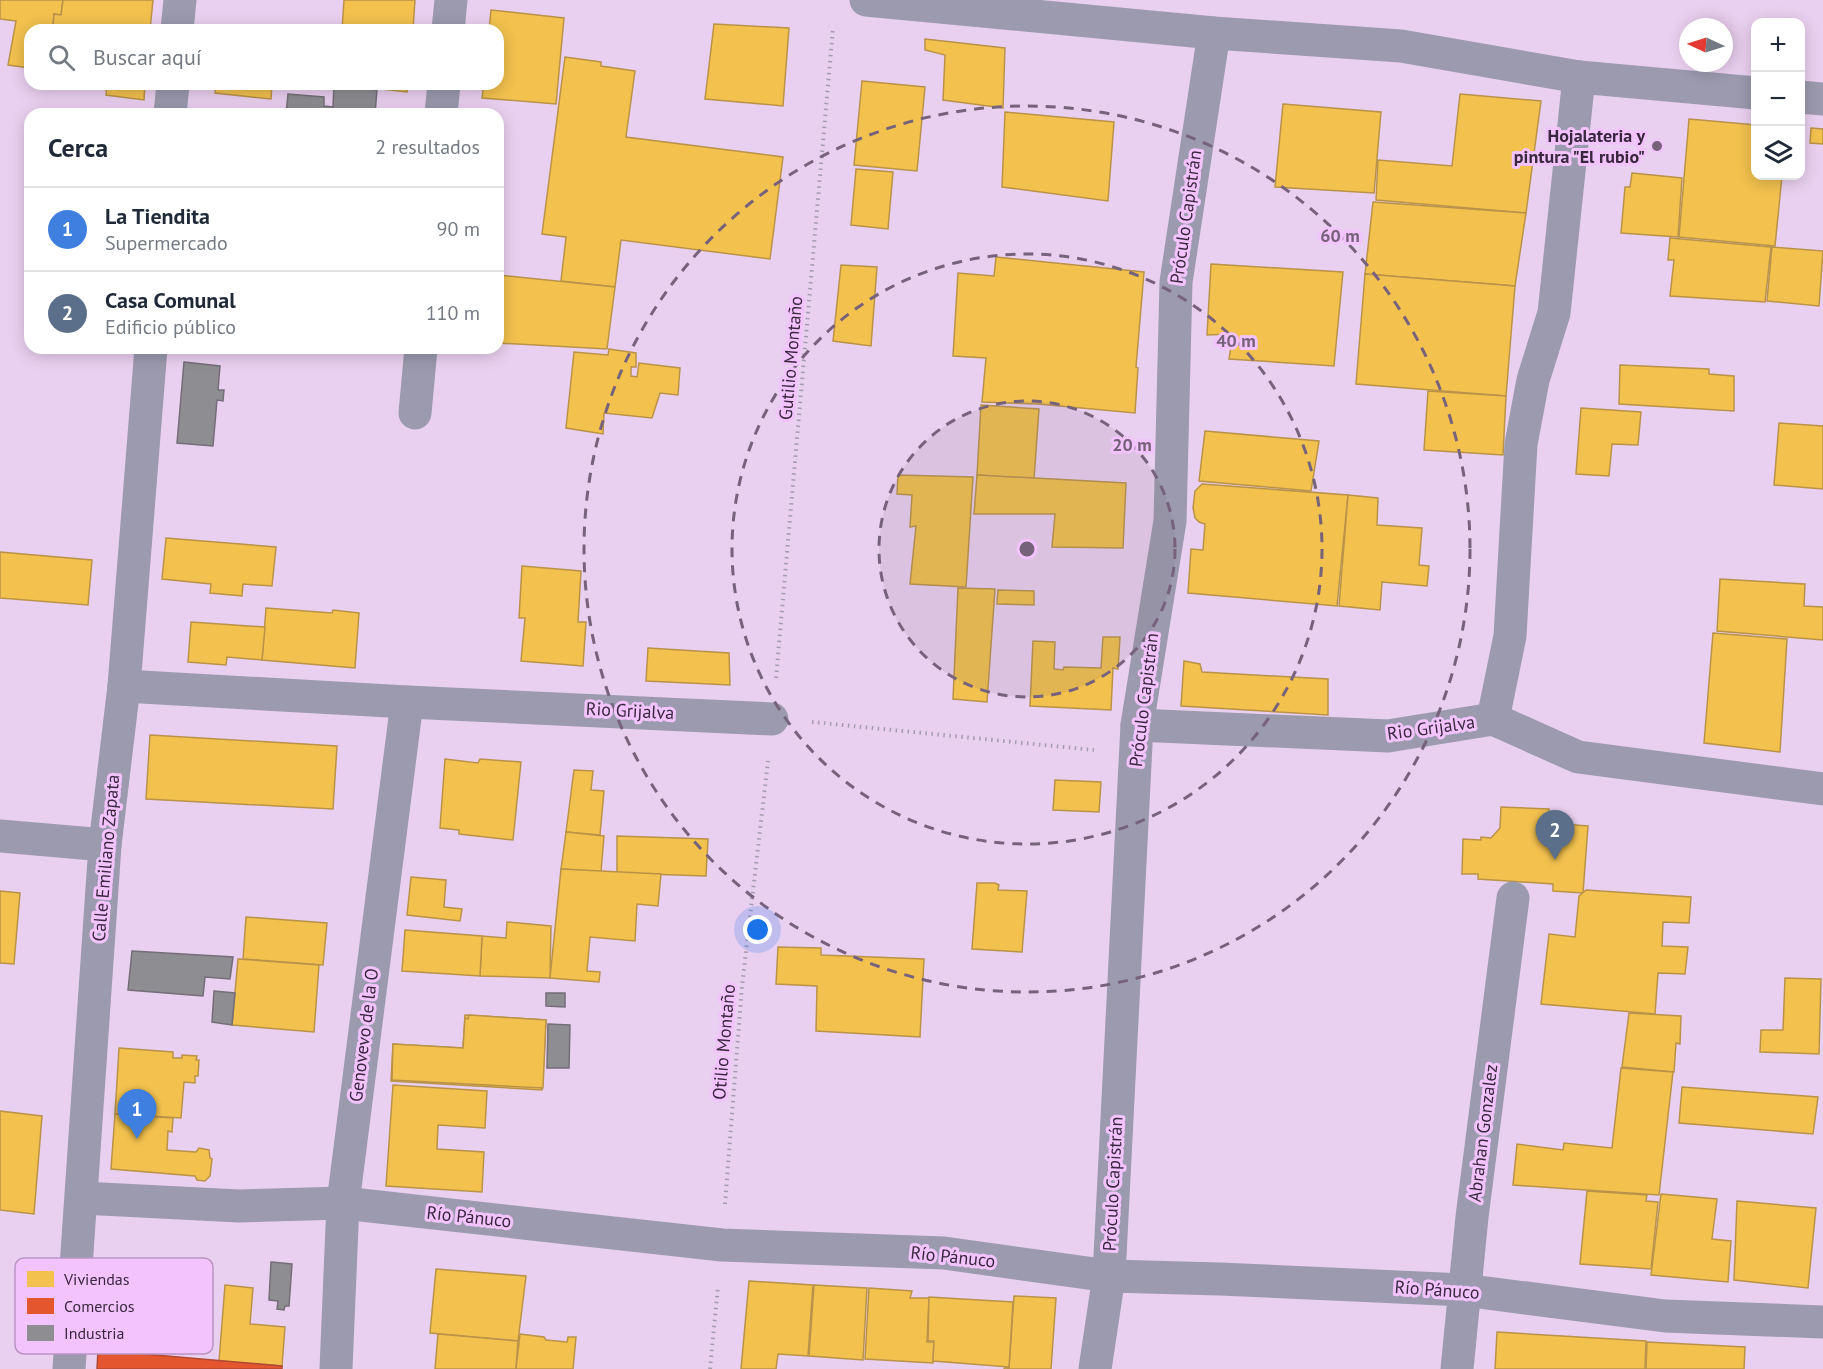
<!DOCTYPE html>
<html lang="es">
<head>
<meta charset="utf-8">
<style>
  body { margin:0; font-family:"PT Sans",sans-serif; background:#f6f6f7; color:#1f2937 }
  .controls { position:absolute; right:18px; top:18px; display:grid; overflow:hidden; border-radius:12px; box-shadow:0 3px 15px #0003 }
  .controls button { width:54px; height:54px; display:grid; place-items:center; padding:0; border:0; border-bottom:2px solid #e0e1e3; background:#fff; color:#1f2937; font:30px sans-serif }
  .compass { position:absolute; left:1679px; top:18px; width:54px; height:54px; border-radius:50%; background:#fff; box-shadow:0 3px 15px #0003; rotate:274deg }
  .you { position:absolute; left:758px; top:930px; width:21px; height:21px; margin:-15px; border:4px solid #fff; border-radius:50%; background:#1a73e8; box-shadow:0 0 0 9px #1a73e833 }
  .badge { display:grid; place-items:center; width:39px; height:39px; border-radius:50%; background:#111827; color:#fff; font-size:20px; font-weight:700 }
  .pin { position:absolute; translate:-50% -50px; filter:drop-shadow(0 2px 3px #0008) }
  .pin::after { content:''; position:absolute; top:32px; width:21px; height:18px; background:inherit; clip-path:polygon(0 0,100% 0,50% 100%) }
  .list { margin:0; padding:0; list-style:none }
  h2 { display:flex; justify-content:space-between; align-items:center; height:78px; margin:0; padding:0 24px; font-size:26px }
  h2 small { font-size:20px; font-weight:400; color:#747a83 }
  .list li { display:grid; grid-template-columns:39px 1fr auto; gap:18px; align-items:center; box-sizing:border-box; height:84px; padding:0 24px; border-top:2px solid #e0e1e3 }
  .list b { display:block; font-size:22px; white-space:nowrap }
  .list p { margin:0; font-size:20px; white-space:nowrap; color:#747a83 }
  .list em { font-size:20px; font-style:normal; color:#747a83 }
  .icon { flex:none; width:33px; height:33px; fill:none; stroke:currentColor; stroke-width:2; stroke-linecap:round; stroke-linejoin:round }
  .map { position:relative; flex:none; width:1823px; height:1369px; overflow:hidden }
  .search { position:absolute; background:#fff; box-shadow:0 3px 15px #0003; left:24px; top:24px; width:480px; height:66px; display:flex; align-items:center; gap:15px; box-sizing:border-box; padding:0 21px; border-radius:18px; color:#747a83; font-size:22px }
  .panel { position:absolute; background:#fff; box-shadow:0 3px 15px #0003; left:24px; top:108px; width:480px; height:246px; border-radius:18px }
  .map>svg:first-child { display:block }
  .homes { fill:#f2c14e; stroke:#ba9349; stroke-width:1.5 }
  .shops { fill:#e4572e; stroke:#b14933; stroke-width:1.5 }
  .industry { fill:#8d8d92; stroke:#746e79; stroke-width:1.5 }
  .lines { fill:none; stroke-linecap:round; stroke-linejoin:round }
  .path { stroke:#a39caf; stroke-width:4; stroke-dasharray:1.5 4.5; stroke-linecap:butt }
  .minor { stroke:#9b9aae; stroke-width:33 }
  .ring { fill:none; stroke:#77627c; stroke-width:3; stroke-dasharray:10 8 }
  .poi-dot { fill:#77627c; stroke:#f2c3fd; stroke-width:2 }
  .labels { text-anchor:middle; stroke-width:6; stroke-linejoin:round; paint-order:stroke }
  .poi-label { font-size:18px; font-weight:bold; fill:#39273e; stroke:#f2c3fd; text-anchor:end }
  .street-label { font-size:18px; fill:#39273e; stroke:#f2c3fd }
  .key { fill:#f2c3fd; stroke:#ba94c4; stroke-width:1.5 }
  .key-label { font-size:16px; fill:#39273e }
  .centre { fill:#77627c; stroke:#f2c3fd; stroke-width:3 }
  .ring-label { font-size:18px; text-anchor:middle; font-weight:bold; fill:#77627c; stroke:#f2c3fd; stroke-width:6; stroke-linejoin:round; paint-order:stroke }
</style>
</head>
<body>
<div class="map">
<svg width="1823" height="1369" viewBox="0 0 1823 1369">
  <rect width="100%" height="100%" fill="#ead0f0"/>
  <g class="homes">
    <path d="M0 0H63L61 15 54 14 53 26 55 30H30V68L8 65 16 21 0 19Z"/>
    <path d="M63 0H153L150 30H55L53 26 54 14 61 15Z"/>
    <path d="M344 0H415L413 30H342Z"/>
    <path d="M491 10 564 18 556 104 482 98 484 84H498V30H489Z"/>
    <path d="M714 24 789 28 783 106 705 99Z"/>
    <path d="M925 39 1005 48 1003 108 943 100 945 55 925 50Z"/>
    <path d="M565 57 601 62V66L635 71 626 137 783 157 770 259 621 240 615 287 561 281 566 237 542 234Z"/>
    <path d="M862 81 925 87 917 171 854 165Z"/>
    <path d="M107 84H145L144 100 106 95Z"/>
    <path d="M216 84H272L271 99 215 93Z"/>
    <path d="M337 84H408L407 92Z"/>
    <path d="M1460 94 1541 101 1526 213 1376 200 1378 160 1452 166Z"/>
    <path d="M1283 104 1381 112 1374 193 1275 187Z"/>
    <path d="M1005 112 1114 122 1108 201 1002 187Z"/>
    <path d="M1689 119 1756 125V176H1782L1775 246 1679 237Z"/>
    <path d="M1811 128 1823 129V144L1810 143Z"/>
    <path d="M856 169 893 172 888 229 851 225Z"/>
    <path d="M1632 173 1682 178 1678 237 1621 233 1625 187H1630Z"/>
    <path d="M1373 202 1526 213 1515 286 1365 274Z"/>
    <path d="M1670 238 1771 247 1765 302 1670 296 1674 260H1668Z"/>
    <path d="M1772 247 1823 251 1819 306 1767 301Z"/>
    <path d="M996 257 1144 272 1136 367 1138 368 1135 413 1038 404 982 402 986 358 953 356 958 273 994 276Z"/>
    <path d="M1211 264 1343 272 1334 366 1229 359 1233 334 1207 335Z"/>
    <path d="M841 265 877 267 871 346 833 341Z"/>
    <path d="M1365 274 1515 286 1506 396 1356 384Z"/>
    <path d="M498 275 615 287 607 349 498 343Z"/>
    <path d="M609 349 636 353V367H631V376L637 377 639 363 680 368 678 395 660 393 652 418 604 413 603 434 566 428 574 352 608 355Z"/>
    <path d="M1620 365 1709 369V374L1734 376V411L1619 404Z"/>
    <path d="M1428 391 1506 396 1503 455 1424 450Z"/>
    <path d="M981 405 1039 409 1034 479 977 475Z"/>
    <path d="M1581 408 1641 412 1638 445 1612 444 1609 476 1576 474Z"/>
    <path d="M1779 423 1823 426V489L1774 485Z"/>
    <path d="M1205 431 1319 441 1311 491 1199 481Z"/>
    <path d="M898 475 973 477 966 587 910 584 916 526 910 527 912 495 897 494Z"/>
    <path d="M977 475 1126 483 1123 548 1052 547 1055 514H974Z"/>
    <path d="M1202 484 1348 495 1337 606 1188 593 1191 549 1203 550 1205 524 1199 522 1195 518 1193 508 1195 491Z"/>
    <path d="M1348 495 1378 498 1377 525 1422 528 1419 565 1429 566 1427 586 1382 582 1380 610 1339 606Z"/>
    <path d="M166 538 276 547 272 586 243 584 242 596 210 593 211 584 162 579Z"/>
    <path d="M0 552 92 560 88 605 0 598Z"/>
    <path d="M522 566 581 571 578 622H586L583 666 521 661 525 618H519Z"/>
    <path d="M1720 579 1805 584 1804 606 1823 607V640L1717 631Z"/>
    <path d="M958 588 995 589 987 702 953 699Z"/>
    <path d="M998 590 1034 591V605L997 604Z"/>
    <path d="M266 608 332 613 333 610 359 613 355 668 262 660Z"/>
    <path d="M191 622 265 627 262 660 227 657 226 665 188 662Z"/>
    <path d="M1713 633 1787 639 1780 752 1704 743Z"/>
    <path d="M1103 637H1120L1118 669 1113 668 1111 710 1030 706 1033 641 1055 642 1054 669 1063 670 1064 667 1101 668Z"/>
    <path d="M648 648 729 653 730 685 646 681Z"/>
    <path d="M1184 661 1200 664 1202 672 1328 679V715L1181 706Z"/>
    <path d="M150 735 337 746 333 809 146 799Z"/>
    <path d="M445 759 478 763 480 759 521 762 513 840 459 834V830L440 828Z"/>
    <path d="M574 770 593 771 591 790 604 791 600 835 566 832Z"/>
    <path d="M1055 780 1101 782 1099 812 1053 810Z"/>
    <path d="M1501 807 1549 809V813L1563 814 1562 824 1588 826 1583 893 1553 891V884L1478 879V874H1462L1463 839 1481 840V837L1491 838 1500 828Z"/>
    <path d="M566 832 604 836 601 872 561 869Z"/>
    <path d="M617 836 708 839 706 876 617 873Z"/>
    <path d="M561 869 661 874 658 906 637 904 635 941 590 937 587 971 600 972 599 982 550 978Z"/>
    <path d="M411 877 446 880 444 907 462 909 460 921 407 915Z"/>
    <path d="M977 883H995L999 885 998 890 1027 891 1022 952 972 949Z"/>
    <path d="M1586 890 1691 897 1689 923 1663 922 1662 946 1688 947 1685 974 1658 973 1655 1014 1541 1004 1549 934 1575 937 1579 896Z"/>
    <path d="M0 891 20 893 14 964 0 963Z"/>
    <path d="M246 917 327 923 323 965 243 959Z"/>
    <path d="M507 922 551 926 550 978 480 976 482 936 506 938Z"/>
    <path d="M405 930 482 936 480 976 402 971Z"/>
    <path d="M778 947 821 948V955L924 959 920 1037 816 1031 817 986 776 984Z"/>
    <path d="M238 959 319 965 314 1032 232 1025Z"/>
    <path d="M1785 978 1821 979 1819 1054 1760 1052 1761 1030H1783Z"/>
    <path d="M1629 1013 1681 1016 1680 1044 1676 1043 1674 1072 1622 1067Z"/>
    <path d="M465 1015 546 1020 542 1090 391 1081 393 1044 463 1048Z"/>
    <path d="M469 1015 546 1020 543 1088 392 1080 393 1044 463 1048 465 1018 468 1019Z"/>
    <path d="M119 1048 173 1052V1058H182V1055L197 1056 196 1060H199L198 1076H195V1083L184 1082 181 1118 115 1114Z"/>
    <path d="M1621 1068 1673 1072 1659 1195 1513 1185 1517 1144 1563 1150 1564 1143 1612 1148Z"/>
    <path d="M393 1085 487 1091 485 1128 438 1125 437 1149 484 1152 482 1192 386 1186Z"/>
    <path d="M1682 1087 1818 1097 1813 1134 1679 1123Z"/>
    <path d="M0 1111 42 1116 34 1214 0 1210Z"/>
    <path d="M115 1114 173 1118 172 1132 168 1131 167 1150 196 1152 199 1148 209 1150 210 1158 212 1159 210 1176 205 1181 197 1180 195 1176 111 1169Z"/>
    <path d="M1587 1191 1647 1195 1646 1201 1658 1202 1651 1269 1580 1264Z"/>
    <path d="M1661 1194 1717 1199 1712 1239 1731 1241 1728 1282 1651 1275Z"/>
    <path d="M1737 1201 1816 1208 1808 1288 1734 1280Z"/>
    <path d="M436 1269 526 1276 518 1341 430 1333Z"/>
    <path d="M749 1281 813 1285 808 1356 778 1354 776 1369H741Z"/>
    <path d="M225 1285 253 1288 250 1324 285 1327 282 1366 219 1361Z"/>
    <path d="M814 1285 867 1288 863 1360 809 1356Z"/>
    <path d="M869 1288 912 1291 910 1298H929L927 1342H934L933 1363 865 1359Z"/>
    <path d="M1014 1296 1056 1298 1051 1369H1004L1005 1367 1009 1368Z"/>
    <path d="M929 1297 1013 1302 1009 1367 933 1361 934 1341H928Z"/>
    <path d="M1497 1332 1646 1341 1645 1369H1495Z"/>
    <path d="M438 1334 518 1341 516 1369H435Z"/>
    <path d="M520 1334 544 1337 546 1340 567 1342 568 1337H576L573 1369H516Z"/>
    <path d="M1647 1342 1745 1347 1744 1369H1646Z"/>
  </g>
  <path class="shops" d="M98 1350 282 1366V1369H97Z"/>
  <g class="industry">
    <path d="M334 85 377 90 375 114H286L288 94 324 97V106L333 107Z"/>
    <path d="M184 362 220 366 218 390H224L223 401 217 400 213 446 177 443Z"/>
    <path d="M132 951 233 957 230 979 205 977 203 996 128 990Z"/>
    <path d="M214 991 235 993 232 1025 212 1022Z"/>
    <path d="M546 993H565V1007L546 1006Z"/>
    <path d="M548 1024 570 1025 569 1068H547Z"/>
    <path d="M271 1262 292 1264 289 1306H285L284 1310 277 1309 278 1301 269 1300Z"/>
  </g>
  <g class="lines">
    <g class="path">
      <path d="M776 678 833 28"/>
      <path d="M812 722 1094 750"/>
      <path d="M725 1204 742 986 768 761"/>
      <path d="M710 1369 718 1286"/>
    </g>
    <g class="minor">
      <path d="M866 0 1214 33 1401 46 1579 77 1756 93"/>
      <path d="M177 30 180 0"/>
      <path d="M448 30 451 0"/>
      <path d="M1800 97 1823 99"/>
      <path d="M170 114 173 84"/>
      <path d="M441 114 444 84"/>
      <path d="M415 413 421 348"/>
      <path d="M124 686 407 702 772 719"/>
      <path d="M1493 719 1510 636 1521 444 1533 380 1554 313 1579 77"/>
      <path d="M1137 725 1388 736 1493 719 1578 757 1823 789"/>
      <path d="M0 836 105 845"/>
      <path d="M82 1198 239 1206 343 1203 722 1245 944 1253 1109 1276 1220 1279 1464 1290 1665 1316 1823 1322"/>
      <path d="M69 1369 105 845 124 686 151 348"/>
      <path d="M336 1369 343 1203 407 702"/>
      <path d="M1095 1369 1109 1276 1137 725 1170 521 1176 282 1214 33"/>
      <path d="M1457 1369 1472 1217 1513 898"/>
    </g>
  </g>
  <circle cx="1027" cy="549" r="148" fill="#77627c" fill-opacity=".12"/>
  <g class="ring">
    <circle cx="1027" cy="549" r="148"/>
    <circle cx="1027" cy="549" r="295"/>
    <circle cx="1027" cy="549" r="443"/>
  </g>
  <circle class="poi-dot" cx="1657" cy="146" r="6"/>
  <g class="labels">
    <g class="poi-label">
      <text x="1645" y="142">Hojalateria y<tspan x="1645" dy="21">pintura "El rubio"</tspan></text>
    </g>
    <g class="street-label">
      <text transform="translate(1186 217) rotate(-82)" y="6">Próculo Capistrán</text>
      <text transform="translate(791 358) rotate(-85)" y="6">Gutilio Montaño</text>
      <text transform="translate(1144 700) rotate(-83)" y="6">Próculo Capistrán</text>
      <text transform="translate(630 711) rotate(3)" y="6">Rio Grijalva</text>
      <text transform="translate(1431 728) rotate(-8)" y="6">Rio Grijalva</text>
      <text transform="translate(106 858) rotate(-85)" y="6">Calle Emiliano Zapata</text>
      <text transform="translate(364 1035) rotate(-83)" y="6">Genovevo de la O</text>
      <text transform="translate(724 1042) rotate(-85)" y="6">Otilio Montaño</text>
      <text transform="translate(1483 1133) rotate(-83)" y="6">Abrahan Gonzalez</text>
      <text transform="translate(1113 1184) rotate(-87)" y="6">Próculo Capistrán</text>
      <text transform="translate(469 1217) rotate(6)" y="6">Río Pánuco</text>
      <text transform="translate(953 1257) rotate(6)" y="6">Río Pánuco</text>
      <text transform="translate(1437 1290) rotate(4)" y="6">Río Pánuco</text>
    </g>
  </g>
  <rect x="15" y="1258" width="198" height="96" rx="9" class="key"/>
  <rect x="27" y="1271" width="27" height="16" fill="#f2c14e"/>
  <rect x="27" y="1298" width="27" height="16" fill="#e4572e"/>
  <rect x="27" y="1325" width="27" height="16" fill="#8d8d92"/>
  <g class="key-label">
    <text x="64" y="1285">Viviendas</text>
    <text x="64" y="1312">Comercios</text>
    <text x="64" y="1339">Industria</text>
  </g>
  <circle cx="1027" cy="549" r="9" class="centre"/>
  <g class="ring-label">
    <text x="1340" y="242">60 m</text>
    <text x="1236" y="347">40 m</text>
    <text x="1132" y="451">20 m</text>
  </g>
</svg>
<div class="controls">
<button>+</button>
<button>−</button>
<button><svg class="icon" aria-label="layers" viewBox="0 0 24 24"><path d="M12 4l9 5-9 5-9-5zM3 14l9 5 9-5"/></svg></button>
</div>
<svg class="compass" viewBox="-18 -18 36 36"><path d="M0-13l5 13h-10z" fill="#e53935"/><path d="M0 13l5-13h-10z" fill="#747a83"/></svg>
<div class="you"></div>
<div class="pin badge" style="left:137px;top:1139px;background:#3f7fe0">1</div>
<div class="pin badge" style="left:1555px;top:860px;background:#5c6f8a">2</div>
<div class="search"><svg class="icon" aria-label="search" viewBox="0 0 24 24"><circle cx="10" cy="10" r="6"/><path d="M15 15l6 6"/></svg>Buscar aquí</div>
<section class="panel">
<h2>Cerca<small>2 resultados</small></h2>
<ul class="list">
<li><span class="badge" style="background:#3f7fe0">1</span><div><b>La Tiendita</b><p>Supermercado</p></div><em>90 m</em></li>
<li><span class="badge" style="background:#5c6f8a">2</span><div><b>Casa Comunal</b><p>Edificio público</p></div><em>110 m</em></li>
</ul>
</section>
</div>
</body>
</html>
